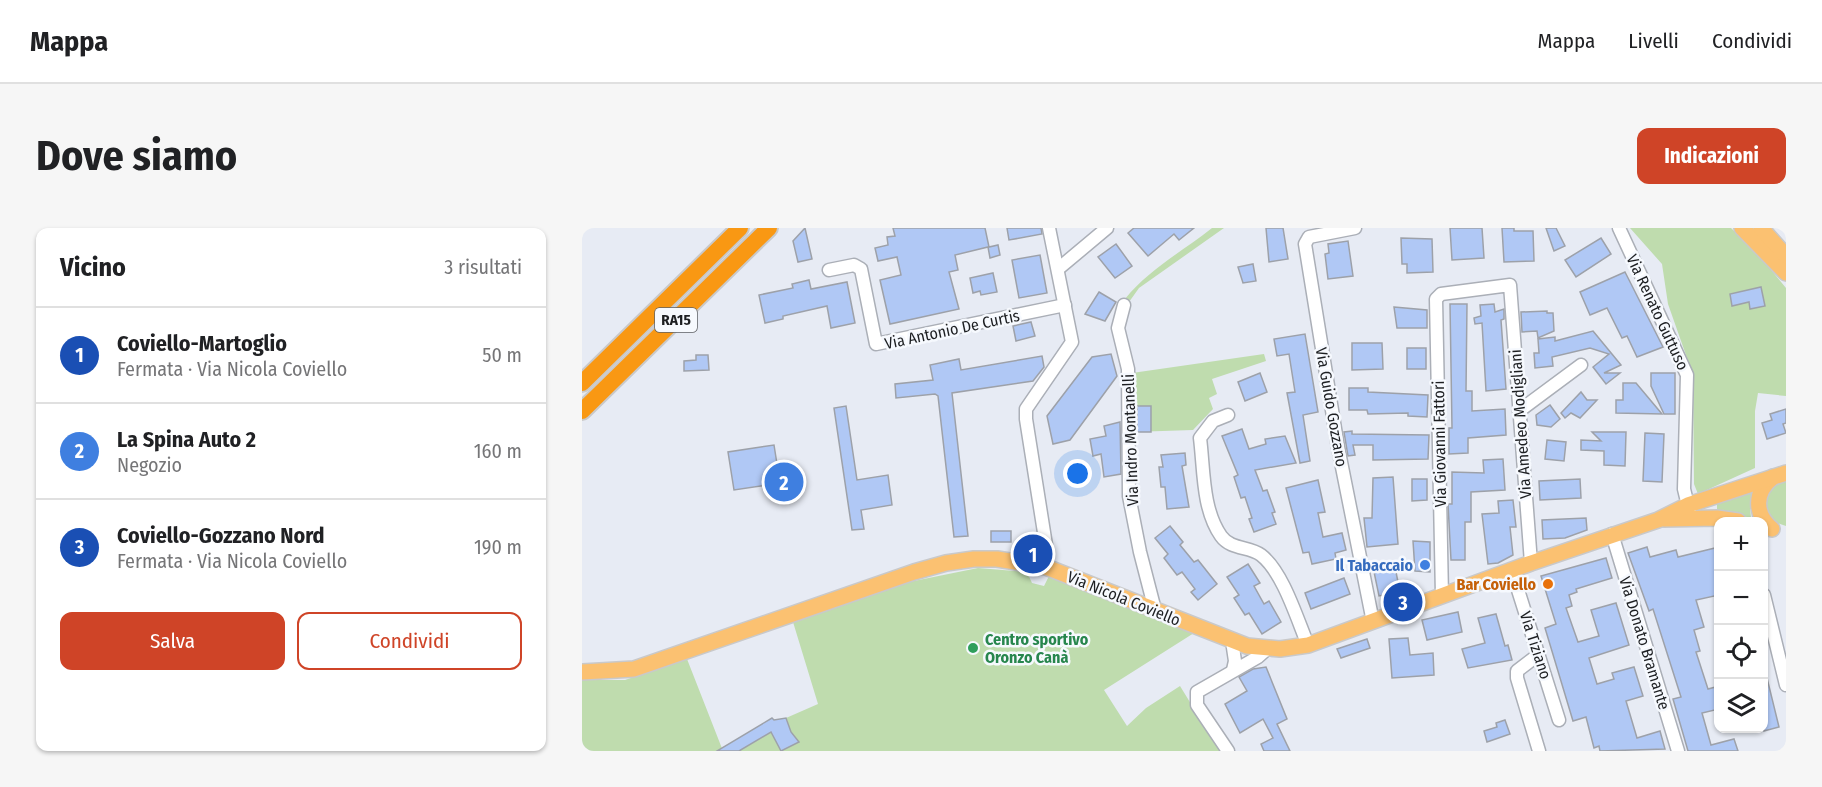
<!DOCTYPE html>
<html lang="it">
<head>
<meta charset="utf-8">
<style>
  body { margin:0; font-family:"Fira Sans Condensed",sans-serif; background:#f6f6f6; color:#202124 }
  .controls { position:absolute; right:18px; bottom:18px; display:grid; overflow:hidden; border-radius:12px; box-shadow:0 2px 4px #0004 }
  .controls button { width:54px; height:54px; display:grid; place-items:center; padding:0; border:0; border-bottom:2px solid #e0e0e0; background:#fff; color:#202124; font:30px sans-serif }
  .you { position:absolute; left:496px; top:246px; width:21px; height:21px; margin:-15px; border:4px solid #fff; border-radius:50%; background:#1a73e8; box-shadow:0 0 0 9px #1a73e833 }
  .badge { display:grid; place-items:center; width:39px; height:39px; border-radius:50%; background:#cf4427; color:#fff; font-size:20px; font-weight:700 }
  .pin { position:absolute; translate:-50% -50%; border:3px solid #fff; box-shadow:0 2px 6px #0006 }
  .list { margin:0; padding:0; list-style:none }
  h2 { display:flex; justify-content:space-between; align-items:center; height:78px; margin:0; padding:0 24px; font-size:26px }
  h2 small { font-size:20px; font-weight:400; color:#757577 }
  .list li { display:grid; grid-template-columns:39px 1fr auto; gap:18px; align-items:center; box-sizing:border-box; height:96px; padding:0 24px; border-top:2px solid #e0e0e0 }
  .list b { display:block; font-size:22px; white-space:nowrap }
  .list p { margin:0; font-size:20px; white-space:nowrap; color:#757577 }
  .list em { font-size:20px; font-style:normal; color:#757577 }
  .actions { display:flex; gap:12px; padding:18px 24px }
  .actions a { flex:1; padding:14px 0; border:2px solid #cf4427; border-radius:12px; text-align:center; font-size:21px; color:#cf4427 }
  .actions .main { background:#cf4427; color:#fff }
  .icon { flex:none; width:33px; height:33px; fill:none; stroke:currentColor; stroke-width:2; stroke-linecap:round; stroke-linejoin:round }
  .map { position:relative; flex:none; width:1204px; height:523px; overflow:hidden; border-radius:12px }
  header { display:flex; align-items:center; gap:36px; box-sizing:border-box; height:84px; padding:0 30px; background:#fff; border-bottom:2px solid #e0e0e0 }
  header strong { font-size:28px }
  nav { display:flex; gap:33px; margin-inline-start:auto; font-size:21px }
  .intro { display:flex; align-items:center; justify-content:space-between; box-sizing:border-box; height:144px; padding:0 36px }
  h1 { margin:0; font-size:42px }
  .button { padding:15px 27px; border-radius:12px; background:#cf4427; color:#fff; font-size:21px; font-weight:700 }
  main { display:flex; gap:36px; padding:0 36px }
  aside { flex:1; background:#fff; border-radius:12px; box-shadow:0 2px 4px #0004 }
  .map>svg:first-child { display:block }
  .green { fill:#bfdcae }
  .building { fill:#b0c8f5; stroke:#9da1a9; stroke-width:1.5 }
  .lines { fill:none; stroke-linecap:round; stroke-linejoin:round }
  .minor-casing { stroke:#abafb7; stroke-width:15 }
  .major-casing { stroke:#c9c9ca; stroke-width:18 }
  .highway-casing { stroke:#c9c9ca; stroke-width:20 }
  .minor { stroke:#fff; stroke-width:12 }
  .major { stroke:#fbc171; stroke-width:15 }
  .highway { stroke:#f99813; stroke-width:16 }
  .shop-dot { fill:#3f7fe0; stroke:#f6f9fe; stroke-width:2 }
  .food-dot { fill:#e8710a; stroke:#f6f9fe; stroke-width:2 }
  .leisure-dot { fill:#2e9e5b; stroke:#f6f9fe; stroke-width:2 }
  .labels { text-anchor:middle; stroke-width:5; stroke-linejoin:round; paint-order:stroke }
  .shield { fill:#f6f9fe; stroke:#5e6064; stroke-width:1.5 }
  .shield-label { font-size:15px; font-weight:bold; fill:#1d1f22 }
  .street-label { font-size:16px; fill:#1d1f22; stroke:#f6f9fe }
  .shop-label { font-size:16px; font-weight:bold; fill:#366cbe; stroke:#f6f9fe; text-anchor:end }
  .food-label { font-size:16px; font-weight:bold; fill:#c56008; stroke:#f6f9fe; text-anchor:end }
  .leisure-label { font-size:16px; font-weight:bold; fill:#27864d; stroke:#f6f9fe; text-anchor:start }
</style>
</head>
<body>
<header>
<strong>Mappa</strong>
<nav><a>Mappa</a><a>Livelli</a><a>Condividi</a></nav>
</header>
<div class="intro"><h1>Dove siamo</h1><a class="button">Indicazioni</a></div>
<main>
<aside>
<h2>Vicino<small>3 risultati</small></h2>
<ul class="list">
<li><span class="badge" style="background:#1a4fb4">1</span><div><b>Coviello-Martoglio</b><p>Fermata · Via Nicola Coviello</p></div><em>50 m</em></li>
<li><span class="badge" style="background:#3f7fe0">2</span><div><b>La Spina Auto 2</b><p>Negozio</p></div><em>160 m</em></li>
<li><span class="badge" style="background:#1a4fb4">3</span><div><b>Coviello-Gozzano Nord</b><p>Fermata · Via Nicola Coviello</p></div><em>190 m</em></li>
</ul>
<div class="actions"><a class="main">Salva</a><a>Condividi</a></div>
</aside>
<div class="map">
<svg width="1204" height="523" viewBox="0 0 1204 523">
  <rect width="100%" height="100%" fill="#e7ebf4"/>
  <g class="green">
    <path d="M630 0H642L557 60 547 74 543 71C566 42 601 23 630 0Z"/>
    <path d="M1048 0H1149L1182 33 1204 60V168L1176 165 1173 183V240L1116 266 1112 256 1111 147 1086 76 1080 36Z"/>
    <path d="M682 126 684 133 630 151 635 166 627 170 631 181 611 202 550 204 551 175 555 169 550 145Z"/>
    <path d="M1204 253V298L1187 292 1182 273 1190 259Z"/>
    <path d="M1174 262 1168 278 1169 290 1135 282V275Z"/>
    <path d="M396 340 445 344 450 355 462 358 467 348 612 405 522 462 545 498 564 480 598 458 638 523H157L206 494 204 490 236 476 211 394 322 355Z"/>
    <path d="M105 431 141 523H0V452H43Z"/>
  </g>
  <g class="building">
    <path d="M223 0 230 31 216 34 211 13Z"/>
    <path d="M311 0H403L407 19 416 17 418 27 408 30 406 19 373 27 376 42 367 44 377 81 308 96 298 52 319 47 315 29 296 33 293 20 306 17 305 9 313 8Z"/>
    <path d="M425 0H459L460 6 427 12Z"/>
    <path d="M552 0H612L597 12 592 6 566 28 546 5Z"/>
    <path d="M684 0H701L706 31 687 34Z"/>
    <path d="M868 0H900L902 30 870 32Z"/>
    <path d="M920 0H932V3H951L952 33 922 34Z"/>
    <path d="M964 0H974L983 18 972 23Z"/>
    <path d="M819 10 850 11 851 44 825 45V36H820Z"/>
    <path d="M1019 10 1029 26 994 49 983 32Z"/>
    <path d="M766 13 771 48 746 51 743 26 747 25 746 16Z"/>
    <path d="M534 16 550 38 533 50 516 29Z"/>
    <path d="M458 27 465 65 437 70 430 32Z"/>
    <path d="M671 36 674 53 661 55 656 39Z"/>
    <path d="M1043 44 1081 119 1055 129 1045 108 1040 110 1025 80 1008 87 998 64Z"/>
    <path d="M411 45 415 64 399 67 398 63 391 65 388 50Z"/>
    <path d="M227 52 229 61 265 54 273 95 249 100 245 78 201 88V91L183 95 177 67 211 60 210 56Z"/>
    <path d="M1179 59 1183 78 1168 81 1167 74 1150 78 1148 66Z"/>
    <path d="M517 64 534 74 523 93 503 86Z"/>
    <path d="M868 76H885L884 163H890V183L923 181 924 207 886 210V225L867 226V200H870Z"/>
    <path d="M912 76 913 84 922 81V91L919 92 924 161 904 163 900 95 893 96 892 90 899 88 898 77Z"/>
    <path d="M812 79 845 82V100H815Z"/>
    <path d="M965 83V85H971L972 103 956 110 955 103 940 104 939 84Z"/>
    <path d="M449 94 453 108 434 113 431 98Z"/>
    <path d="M1011 103 1039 137 1022 145H1038L1024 156 1011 139 1027 126 1008 120 970 129 971 138 953 140 952 125H957L956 111 973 109V113Z"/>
    <path d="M723 106 736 184 721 187 728 233 718 235 705 165 713 164 707 126 695 128 692 111Z"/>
    <path d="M770 115H800L801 141 770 142Z"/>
    <rect x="825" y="120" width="19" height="21"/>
    <path d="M529 126 535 148 488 212 471 216 465 188 510 129Z"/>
    <path d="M114 127H126L127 142 102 143V133L114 132Z"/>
    <path d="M460 128 462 139 451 153 370 165 386 308 372 309 356 168 353 166 314 170 313 156 351 152 348 137 377 131 379 142Z"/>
    <path d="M678 145 685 164 663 173 656 154Z"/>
    <path d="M1069 145H1093V186H1082L1069 158Z"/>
    <path d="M1041 155H1054L1080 186 1034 185V172H1041Z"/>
    <path d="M767 160H786V164L846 167 845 189 826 188V185L786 186 785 182H767Z"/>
    <path d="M999 164 1005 172H1015L998 190 989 185 983 190 979 185Z"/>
    <path d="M968 177 978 191 969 199 955 197 954 187Z"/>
    <path d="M264 178 275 252 306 247 310 277 279 282 282 301 270 302 252 180Z"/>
    <rect x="555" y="178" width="14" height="26"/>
    <path d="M1204 181V195L1201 196 1204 205 1185 211 1180 195 1190 192 1188 186Z"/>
    <path d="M538 194 539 246 522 249 519 226 511 228 508 211 524 208 522 198Z"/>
    <path d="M660 201 667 221 684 216 683 211 703 208 714 235 673 242 681 263 685 262 693 284 690 285 694 296 672 304 667 291 670 290 663 269 659 270 652 249 656 247 640 208Z"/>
    <path d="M770 203V206L847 207 846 231 791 232V217H771L773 227 766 228 762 204Z"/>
    <path d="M1010 204H1044L1043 238 1022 237V223L999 222V212L1019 213Z"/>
    <path d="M1063 205 1082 206 1080 254 1061 253Z"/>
    <path d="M965 212 984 214 982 233 963 231Z"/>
    <path d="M192 217 198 255 152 262 146 224Z"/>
    <path d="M603 225 604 237 600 238 607 279 585 281 583 259H579L577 239H581L579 227Z"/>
    <path d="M921 231 923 262 889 264V294H883V332H869L866 276H870V244L902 245 901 232Z"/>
    <path d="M811 249 816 316 785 319 782 290H790L791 250Z"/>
    <path d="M830 251H845V272L830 273Z"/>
    <path d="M998 251 999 270 958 272 957 253Z"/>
    <path d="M736 252 743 284 736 285 741 309 760 305 764 322 753 325 754 331 730 336 727 324 721 325 704 260Z"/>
    <path d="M931 272 934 299H928L931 327 916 335 906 336 900 286 917 285 916 273Z"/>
    <path d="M1004 290 1005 302 983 310 961 311 960 292Z"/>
    <path d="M588 298 601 314 598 317 612 334 616 332 635 356 616 372 609 364 613 361 600 344 595 347 582 330 586 326 573 310Z"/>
    <rect x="409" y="303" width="20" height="11"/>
    <path d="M831 313 848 314V344L833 343Z"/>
    <path d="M1065 319 1068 329 1094 322 1096 329 1137 319V367L1114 372 1122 399 1112 402 1118 423 1114 424 1126 461 1137 458V481L1120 485 1129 517 1152 511 1156 523H1106L1091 471 1099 469 1071 381 1067 383 1046 325Z"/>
    <path d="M1024 330 1030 350 994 361 995 364 987 367 990 378 984 380 996 414 1017 408 1009 382 1034 375 1047 417 1007 430 1015 456 1032 451 1030 445 1052 439 1061 468 1044 473 1055 510 1078 503 1083 521 1018 523 1017 518 1012 520 1004 489 991 493 963 400 974 396 959 348Z"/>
    <path d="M812 334 818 364 797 368 791 339Z"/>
    <path d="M666 336 678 355 672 358 682 376 687 373 699 394 680 406 667 385 663 387 652 370 657 367 645 349Z"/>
    <path d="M762 350 768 366 729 381 723 365Z"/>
    <path d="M876 384 880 404 845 412 840 392Z"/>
    <path d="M914 386 923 418 926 417 930 432 886 440 880 421 903 415 896 390Z"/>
    <path d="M826 410 828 427 851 425 852 447 810 450 807 411Z"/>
    <path d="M785 411 788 420 759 430 755 421Z"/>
    <path d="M684 439 705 491 695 496 708 523H682L679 516 691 510 681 491 658 505 643 476 665 463 657 449 671 441Z"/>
    <path d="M1182 450H1185L1197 499 1182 503Z"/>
    <path d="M190 490 192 492 204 490 209 504 217 514 199 523 189 504 157 523H135Z"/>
    <path d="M923 492 928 506 905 514 902 503 915 499 914 495Z"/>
  </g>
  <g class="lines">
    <defs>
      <g id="minor">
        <path d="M773 0 727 9 723 16 756 219 791 394"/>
        <path d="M1037 0 1105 147 1102 261 1108 286"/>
        <path d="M476 41 525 0"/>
        <path d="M247 42 272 37 279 41 294 116 483 77"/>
        <path d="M542 77 536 100 546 141 547 268 558 324 573 382"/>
        <path d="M937 183 999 137"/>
        <path d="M646 187 631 193 618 210C622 241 620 281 639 308 649 322 667 318 679 327 701 344 715 391 726 417"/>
        <path d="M1030 306 1096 523"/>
        <path d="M464 339V317L444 191V181L490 114 467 0"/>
        <path d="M930 343 977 492"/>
        <path d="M1182 367 1204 457"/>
        <path d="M860 368 854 71 859 66 928 57 949 335"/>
        <path d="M650 413 653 433 651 442"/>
        <path d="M956 427 935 443V450L957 523"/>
        <path d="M646 523 615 477V464L676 429 685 421"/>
      </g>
      <g id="major">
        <path d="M1160 0 1204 45"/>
        <path d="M1179 0 1204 28"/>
        <path d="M1082 291 1135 290 1156 293"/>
        <path d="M1190 301C1172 286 1172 264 1191 249"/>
        <path d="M0 444 52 441 332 344 364 335 392 331H415L464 339 665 418 698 421 726 417 949 335 1076 292 1106 277 1204 245"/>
      </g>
      <g id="highway">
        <path d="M0 155 158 0"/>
        <path d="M0 183 187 0"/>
      </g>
    </defs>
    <use href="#minor" class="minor-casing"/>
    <use href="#major" class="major-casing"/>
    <use href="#highway" class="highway-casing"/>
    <use href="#minor" class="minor"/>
    <use href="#major" class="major"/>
    <use href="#highway" class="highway"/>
  </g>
  <circle class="shop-dot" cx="843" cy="337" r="6"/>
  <circle class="food-dot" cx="966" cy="356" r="6"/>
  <circle class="leisure-dot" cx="391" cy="420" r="6"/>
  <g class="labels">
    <rect class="shield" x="73" y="80" width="42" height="24" rx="4.5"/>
    <g class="shield-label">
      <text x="94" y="97">RA15</text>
    </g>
    <g class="street-label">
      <text transform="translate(1076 84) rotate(65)" y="6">Via Renato Guttuso</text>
      <text transform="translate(370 101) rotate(-12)" y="6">Via Antonio De Curtis</text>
      <text transform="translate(750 179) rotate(80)" y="6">Via Guido Gozzano</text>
      <text transform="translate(938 196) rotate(-94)" y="6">Via Amedeo Modigliani</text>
      <text transform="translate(548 212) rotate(-92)" y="6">Via Indro Montanelli</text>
      <text transform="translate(857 216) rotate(-91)" y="6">Via Giovanni Fattori</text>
      <text transform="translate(542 370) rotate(22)" y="6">Via Nicola Coviello</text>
      <text transform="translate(1063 415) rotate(73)" y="6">Via Donato Bramante</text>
      <text transform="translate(954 417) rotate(72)" y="6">Via Tiziano</text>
    </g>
    <g class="shop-label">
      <text x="831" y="343">Il Tabaccaio</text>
    </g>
    <g class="food-label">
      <text x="954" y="362">Bar Coviello</text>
    </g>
    <g class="leisure-label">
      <text x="403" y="417">Centro sportivo<tspan x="403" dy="18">Oronzo Canà</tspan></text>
    </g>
  </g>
</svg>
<div class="controls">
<button>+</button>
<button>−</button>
<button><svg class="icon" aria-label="locate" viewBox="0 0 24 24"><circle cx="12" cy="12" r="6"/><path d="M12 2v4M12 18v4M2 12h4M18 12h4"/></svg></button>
<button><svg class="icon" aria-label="layers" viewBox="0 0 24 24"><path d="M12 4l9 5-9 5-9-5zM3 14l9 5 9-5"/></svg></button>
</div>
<div class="you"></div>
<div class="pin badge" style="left:451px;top:326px;background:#1a4fb4">1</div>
<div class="pin badge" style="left:202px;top:254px;background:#3f7fe0">2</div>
<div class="pin badge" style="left:821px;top:374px;background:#1a4fb4">3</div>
</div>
</main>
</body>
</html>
